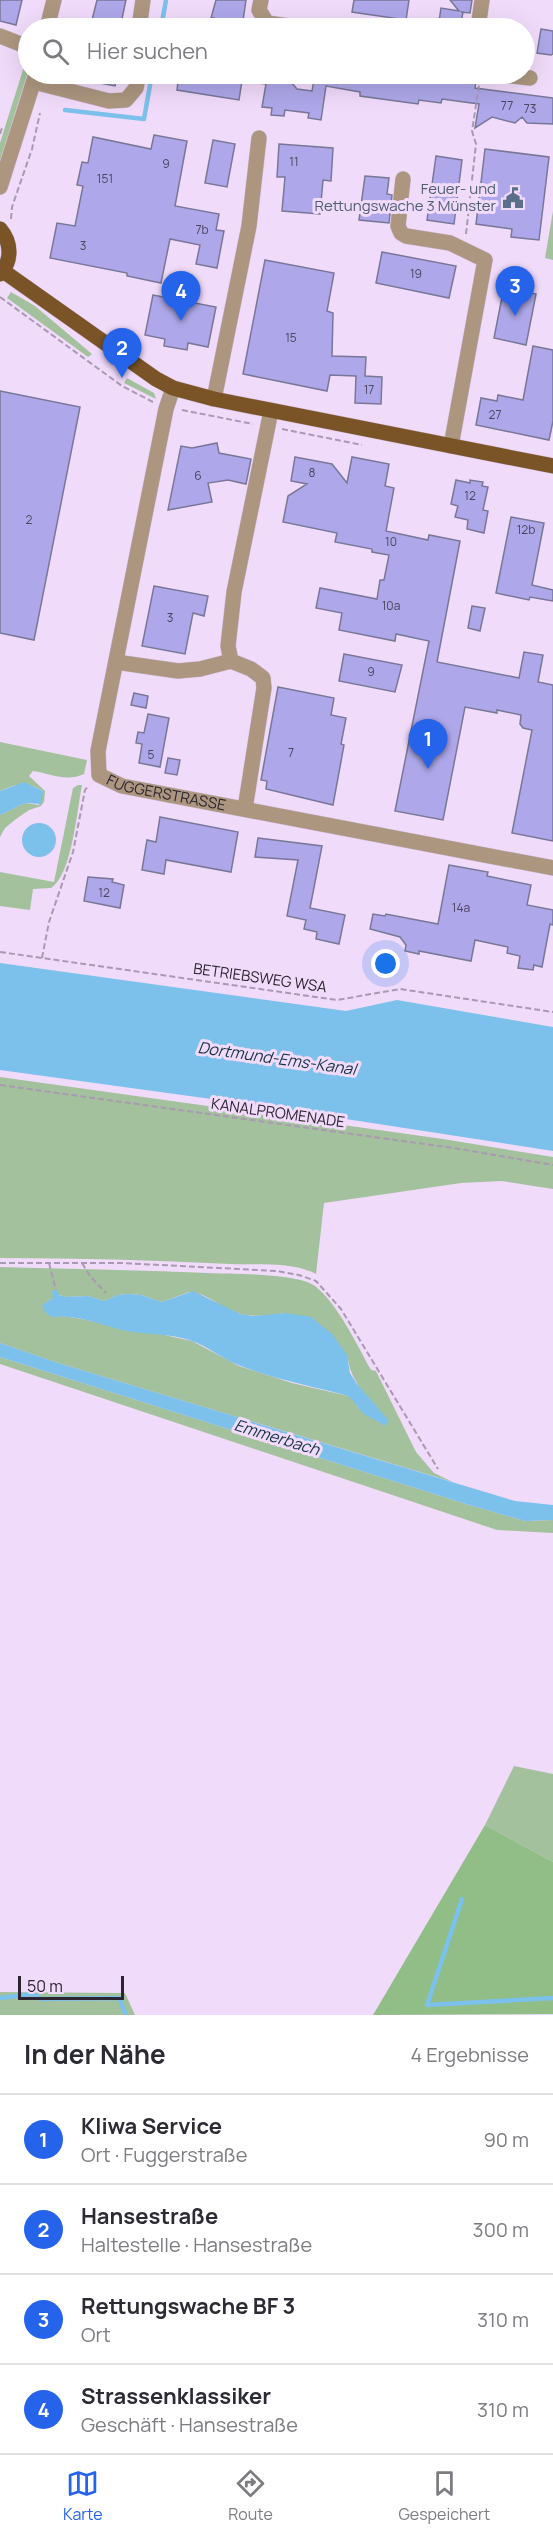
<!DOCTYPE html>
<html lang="de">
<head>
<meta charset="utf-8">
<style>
  body { margin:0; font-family:Manrope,sans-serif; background:#f2f2f3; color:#2b2b33 }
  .scale { position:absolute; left:18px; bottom:15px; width:106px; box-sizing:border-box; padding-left:6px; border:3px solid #2c2430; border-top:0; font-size:16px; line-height:21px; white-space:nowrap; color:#2c2430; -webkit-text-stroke:4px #f1dbfb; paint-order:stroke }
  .you { position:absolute; left:386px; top:964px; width:21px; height:21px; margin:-15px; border:4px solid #fff; border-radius:50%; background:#1a73e8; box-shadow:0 0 0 9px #1a73e833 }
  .badge { display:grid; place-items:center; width:39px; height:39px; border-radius:50%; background:#2563eb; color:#fff; font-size:20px; font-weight:700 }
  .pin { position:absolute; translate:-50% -50px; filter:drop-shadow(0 2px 3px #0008) }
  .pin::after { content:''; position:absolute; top:32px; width:21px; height:18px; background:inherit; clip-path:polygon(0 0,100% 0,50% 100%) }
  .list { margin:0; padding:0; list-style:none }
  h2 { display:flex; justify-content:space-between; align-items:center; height:78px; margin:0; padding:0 24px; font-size:26px }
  h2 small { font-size:20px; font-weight:400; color:#7c7c81 }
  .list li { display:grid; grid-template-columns:39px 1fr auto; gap:18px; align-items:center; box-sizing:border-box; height:90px; padding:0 24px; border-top:2px solid #e1e1e2 }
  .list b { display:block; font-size:22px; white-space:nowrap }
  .list p { margin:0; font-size:20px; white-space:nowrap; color:#7c7c81 }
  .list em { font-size:20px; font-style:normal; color:#7c7c81 }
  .icon { flex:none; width:33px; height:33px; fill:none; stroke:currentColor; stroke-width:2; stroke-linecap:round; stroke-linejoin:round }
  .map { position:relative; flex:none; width:553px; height:2015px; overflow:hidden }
  .search { position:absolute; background:#fff; box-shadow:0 6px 24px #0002; left:18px; right:18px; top:18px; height:66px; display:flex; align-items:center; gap:15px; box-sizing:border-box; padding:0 21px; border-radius:33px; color:#7c7c81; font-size:22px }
  .sheet { height:438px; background:#fff }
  nav { display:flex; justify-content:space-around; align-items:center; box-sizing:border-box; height:84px; border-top:2px solid #e1e1e2; background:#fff; font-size:16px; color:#7c7c81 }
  nav a { display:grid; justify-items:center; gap:3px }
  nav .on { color:#2563eb }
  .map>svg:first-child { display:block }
  .green { fill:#a3c19c; fill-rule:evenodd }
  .forest { fill:#90be86 }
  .water { fill:#7cc0ec }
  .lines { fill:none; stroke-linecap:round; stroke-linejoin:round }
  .stream { stroke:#7cc0ec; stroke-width:4.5 }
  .building { fill:#aea8ea; stroke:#797797; stroke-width:1.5 }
  .minor-casing { stroke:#cebad6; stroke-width:16 }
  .major-casing { stroke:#cebad6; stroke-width:16 }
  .path { stroke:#aa99b2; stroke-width:2; stroke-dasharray:6 3; stroke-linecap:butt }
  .minor { stroke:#ac967f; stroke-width:15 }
  .major { stroke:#7a5427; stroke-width:15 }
  .labels { text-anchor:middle; stroke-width:6; stroke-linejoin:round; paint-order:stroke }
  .number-label { font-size:12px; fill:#4c455e }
  .service-label { font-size:15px; fill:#4e5e75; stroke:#f1dbfb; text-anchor:end }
  .street-label { font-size:15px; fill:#2c2430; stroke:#f1dbfb }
  .water-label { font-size:16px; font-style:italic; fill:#143345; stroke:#f1dbfb }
</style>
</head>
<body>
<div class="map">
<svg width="553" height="2015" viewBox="0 0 553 2015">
  <rect width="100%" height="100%" fill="#f1dbfb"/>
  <g class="green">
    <path d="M26 60 28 62 27 75 0 161V143Z"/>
    <path d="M553 211V260L545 258Z"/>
    <path d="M11 292 35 306 92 354 88 357 7 298Z"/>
    <path d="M127 378 154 393 156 399 124 383Z"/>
    <path d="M0 742 87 760 84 774C67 782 51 774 33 771L29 776 45 791 44 802 41 806 29 810 16 819 5 828 0 837V815L25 803 39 805 43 791C26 781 18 783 0 791Z"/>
    <path d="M78 785H82C77 810 72 875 51 888L33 889 30 910 0 906V872L54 882 73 788Z"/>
    <path d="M0 1077 443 1139 553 1157V1189L502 1181 461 1183 324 1203 316 1274C292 1261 256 1265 230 1264 153 1260 77 1258 0 1258Z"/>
    <path d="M0 1267C69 1269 138 1270 207 1273 230 1274 298 1273 315 1286 338 1304 357 1345 371 1370L376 1371 416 1452 434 1473 453 1482 58 1363 0 1343ZM189 1292C207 1293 220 1307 237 1313 253 1318 270 1315 286 1313L348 1360C352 1385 373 1403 388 1421L384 1425 358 1408 355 1401 348 1396 292 1383 239 1366 192 1341 155 1333H142L82 1319 62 1316 52 1317 47 1302 53 1298V1293L66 1297 88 1296 104 1301 118 1295 128 1294 141 1295 162 1302Z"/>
    <path d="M0 1357 466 1504 525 1521 553 1520V1533L497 1530 0 1364Z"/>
    <path d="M514 1766 553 1774V1862L485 1825Z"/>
    <path d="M0 1992 125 1993 135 2015H0Z"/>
  </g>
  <path class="forest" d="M485 1825 553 1862V2014L373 2015Z"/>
  <g class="water">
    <path d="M24 782 43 791 41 804 25 803 0 815V791Z"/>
    <circle cx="39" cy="840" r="17"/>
    <path d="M0 963 346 1011 397 1000 553 1027V1151L255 1105 0 1070Z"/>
    <path d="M57 1290 59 1295 66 1297 88 1296 104 1301 118 1295 128 1294 141 1295 162 1302 193 1291 240 1314 253 1316 286 1313 311 1317 332 1334 347 1355 350 1373 357 1384 389 1421 384 1426C377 1419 368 1418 362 1412 356 1406 355 1401 348 1396 312 1386 276 1380 241 1366 224 1360 209 1347 192 1341 176 1335 159 1335 142 1333 111 1331 83 1313 52 1317L45 1312 42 1305 53 1298 52 1291Z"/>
    <path d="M0 1343 58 1363 515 1501 553 1505V1520L525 1521 466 1504 0 1357Z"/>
  </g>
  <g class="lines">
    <g class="stream">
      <path d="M161 28 166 0"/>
      <path d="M65 110 144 119 152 74"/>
      <path d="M462 1899 427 2005 553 1998"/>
      <path d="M0 1998 33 1994 41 1999 119 1998 126 2015"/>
    </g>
  </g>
  <g class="building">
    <path d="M0 0H22L16 25 0 21Z"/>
    <path d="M97 0H126L120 28H90Z"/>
    <path d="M216 0H246L242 28H213L214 18H211Z"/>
    <path d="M354 0H409L406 20 352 12Z"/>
    <path d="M450 0H472L470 13 461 12H463L460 28H438L441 8 459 11Z"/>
    <path d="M541 29 553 31V54L551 55 537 53Z"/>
    <path d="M78 74H118L115 86 78 79Z"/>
    <path d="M179 74H293L291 82 297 89 312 91 315 74H404L422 78 423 74 439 76 442 74H477L475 88 553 98V124L527 123 522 117 515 123 492 117 475 128 479 104 442 99 441 103 419 100 418 104 360 96V92L326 86 321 120 308 118 309 113 285 110 284 116 271 115 272 108 262 107 266 84 242 81 239 100 177 90Z"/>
    <path d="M154 135 187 141 175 206 219 214 216 230 224 231 217 268 196 264 200 245 170 239 161 283 127 276V273L50 258 57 223 75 226 83 186 77 185 82 162 88 163 93 137 151 149Z"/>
    <path d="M213 140 235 144 227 187 205 183Z"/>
    <path d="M279 144 333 148 331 181 323 180 320 214 282 211 285 177H277Z"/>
    <path d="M485 149 549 157 539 240 511 237 512 229 476 224Z"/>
    <path d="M436 156 462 160 454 224 427 220Z"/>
    <path d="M365 176 389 178 387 194 392 195 389 223 359 220Z"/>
    <path d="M382 252 456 266 449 298 376 283Z"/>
    <path d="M265 260 334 273 327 311 333 313 332 356 366 357 365 376 382 377 381 404 355 403 356 376 330 375 327 391 243 374Z"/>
    <path d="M504 287 536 294 526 345 494 338Z"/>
    <path d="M153 295 216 307 208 347 188 343 187 350 164 346 165 339 145 335Z"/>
    <path d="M533 346 553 350V421L549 440 476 425 481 398 497 401 498 395 523 400Z"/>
    <path d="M0 391 80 407 34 640 0 633Z"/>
    <path d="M217 443 219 453 251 459 246 484 228 480 208 483 212 502 168 510 181 446 192 448Z"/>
    <path d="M295 457 332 464 347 483 352 457 389 464 385 486 394 488 386 531 428 540 429 535 460 541 437 662 519 678 524 652 543 655 538 682 553 685V841L512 833 532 730 523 728 520 724 521 715 497 710V713L465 707 443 820 395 811 429 641 396 634 395 641 339 630 342 613 316 608 320 588 377 599 380 580H384L389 555 372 552V549L335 542 337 533 283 522 288 496 307 484 291 481Z"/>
    <path d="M456 480 470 483V480L483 482 482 486 488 487 483 510 488 511 484 533 467 529 468 520 455 517 458 506 451 504Z"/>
    <path d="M511 517 544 523 532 585 553 590V601L530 597 529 600 496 593Z"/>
    <path d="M154 586 208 596 204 616 193 613 185 654 142 646Z"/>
    <path d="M472 606 485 608 480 631 468 628Z"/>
    <path d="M344 654 402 665 395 692 339 681Z"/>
    <path d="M278 687 334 698 331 715 346 718 341 744 344 745 333 805 266 789 267 781 261 780Z"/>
    <path d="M134 693 148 696 146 708 131 705Z"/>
    <path d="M148 714 169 718 160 767 139 763 142 744 136 743 138 732 144 733Z"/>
    <path d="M168 758 180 760 177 775 165 773Z"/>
    <path d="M160 817 238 832 231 872 166 860 164 874 142 870 147 840 156 842Z"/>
    <path d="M258 838 322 846 310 908 345 915 339 944 316 939 317 932 304 929 306 920 287 916 298 860 255 857Z"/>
    <path d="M449 865 488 872 487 876 531 885 527 905 553 910V925L550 924 542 967 534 965 533 970 518 968 520 956 507 953 508 947 475 940 471 961 419 951V954L405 951 406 945 400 937 370 929 373 914 385 916 386 914 438 924Z"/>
    <path d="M88 877 113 879 112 882 124 885 120 908 84 901Z"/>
  </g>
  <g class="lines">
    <defs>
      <g id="minor">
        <path d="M261 0 259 10 267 23 304 28"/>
        <path d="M47 28 54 0"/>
        <path d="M139 28 143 0"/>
        <path d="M478 28 482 0"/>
        <path d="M0 36 28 47"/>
        <path d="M494 74 530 78"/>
        <path d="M34 82 109 101 126 100 136 88 139 74"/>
        <path d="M403 179 398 226 401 233 406 236 450 243 485 260 451 446"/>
        <path d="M0 187 36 74"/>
        <path id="s1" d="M173 388 166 409 98 751 99 775 122 786 553 868"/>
        <path d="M214 399 249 226 259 138"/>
        <path d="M116 662 178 671 200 669 231 661"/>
        <path d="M245 809 264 688 263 678 251 669 231 661 228 646 234 592 271 411"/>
      </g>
      <g id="major">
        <path d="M0 229C12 243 12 261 0 274"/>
        <path d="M3 271 156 379 173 388 214 399 553 466"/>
      </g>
    </defs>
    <use href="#minor" class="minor-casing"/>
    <use href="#major" class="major-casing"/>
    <g class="path">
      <path d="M0 134 2 128"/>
      <path d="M11 219 12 207 32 149 40 113"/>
      <path d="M466 234 476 144 472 131 480 79"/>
      <path d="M0 297 122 386 153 402"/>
      <path d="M182 410 253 424"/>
      <path d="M282 429 362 445"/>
      <path d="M0 952 337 1000 400 989 553 1012"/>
      <path d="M42 958 49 922 73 852 85 790 89 785"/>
      <path d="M0 1085 460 1149 553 1165"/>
      <path d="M0 1263H122L277 1271 299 1275 316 1281 341 1309 438 1469"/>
      <path d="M49 1263 56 1290"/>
      <path d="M82 1263 90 1276 106 1293"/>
    </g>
    <use href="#minor" class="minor"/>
    <use href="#major" class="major"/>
  </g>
  <defs>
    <symbol id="civic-bare" viewBox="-9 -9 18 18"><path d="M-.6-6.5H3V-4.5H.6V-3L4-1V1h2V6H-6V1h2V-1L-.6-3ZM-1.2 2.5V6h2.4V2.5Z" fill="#5c6f8a" stroke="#f1dbfb" stroke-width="2.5" paint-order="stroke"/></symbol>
  </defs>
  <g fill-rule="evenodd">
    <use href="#civic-bare" x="498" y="183" width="30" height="30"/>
  </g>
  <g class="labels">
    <g class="number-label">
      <text x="507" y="110">77</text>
      <text x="530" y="113">73</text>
      <text x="294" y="166">11</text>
      <text x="166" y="168">9</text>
      <text x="105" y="183">151</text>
      <text x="202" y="234">7b</text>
      <text x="83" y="250">3</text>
      <text x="416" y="278">19</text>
      <text x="291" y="342">15</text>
      <text x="369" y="394">17</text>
      <text x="495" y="419">27</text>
      <text x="312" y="477">8</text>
      <text x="198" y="480">6</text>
      <text x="470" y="500">12</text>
      <text x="29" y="524">2</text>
      <text x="526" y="534">12b</text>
      <text x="391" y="546">10</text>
      <text x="391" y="610">10a</text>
      <text x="170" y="622">3</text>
      <text x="371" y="676">9</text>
      <text x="291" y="757">7</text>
      <text x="151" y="759">5</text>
      <text x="104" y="897">12</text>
      <text x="461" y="912">14a</text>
    </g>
    <g class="service-label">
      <text x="496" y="194">Feuer- und<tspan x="496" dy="17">Rettungswache 3 Münster</tspan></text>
    </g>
    <g class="street-label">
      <text dy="5" stroke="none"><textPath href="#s1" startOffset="465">FUGGERSTRASSE</textPath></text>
      <text transform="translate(260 978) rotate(8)" y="5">BETRIEBSWEG WSA</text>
      <text transform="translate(278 1113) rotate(8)" y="5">KANALPROMENADE</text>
    </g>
    <g class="water-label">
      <text transform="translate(277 1058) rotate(8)" y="6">Dortmund-Ems-Kanal</text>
      <text transform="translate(277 1437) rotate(17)" y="6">Emmerbach</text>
    </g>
  </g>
</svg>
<div class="scale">50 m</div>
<div class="you"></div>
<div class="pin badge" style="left:428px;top:769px">1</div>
<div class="pin badge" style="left:122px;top:378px">2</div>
<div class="pin badge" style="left:515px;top:316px">3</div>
<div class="pin badge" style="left:181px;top:321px">4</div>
<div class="search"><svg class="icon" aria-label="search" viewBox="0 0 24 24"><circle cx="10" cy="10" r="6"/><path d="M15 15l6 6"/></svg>Hier suchen</div>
</div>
<section class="sheet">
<h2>In der Nähe<small>4 Ergebnisse</small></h2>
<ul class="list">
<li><span class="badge">1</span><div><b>Kliwa Service</b><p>Ort · Fuggerstraße</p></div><em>90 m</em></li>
<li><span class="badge">2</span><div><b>Hansestraße</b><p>Haltestelle · Hansestraße</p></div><em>300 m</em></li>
<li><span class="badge">3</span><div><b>Rettungswache BF 3</b><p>Ort</p></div><em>310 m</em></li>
<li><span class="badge">4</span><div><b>Strassenklassiker</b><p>Geschäft · Hansestraße</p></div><em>310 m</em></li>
</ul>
</section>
<nav>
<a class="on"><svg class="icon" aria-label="map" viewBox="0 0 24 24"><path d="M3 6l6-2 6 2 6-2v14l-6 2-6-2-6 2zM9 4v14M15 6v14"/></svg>Karte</a>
<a><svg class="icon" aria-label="directions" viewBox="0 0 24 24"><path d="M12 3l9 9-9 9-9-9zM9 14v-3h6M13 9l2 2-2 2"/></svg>Route</a>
<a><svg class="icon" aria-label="saved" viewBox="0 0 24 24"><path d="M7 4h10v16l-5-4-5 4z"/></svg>Gespeichert</a>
</nav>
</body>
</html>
